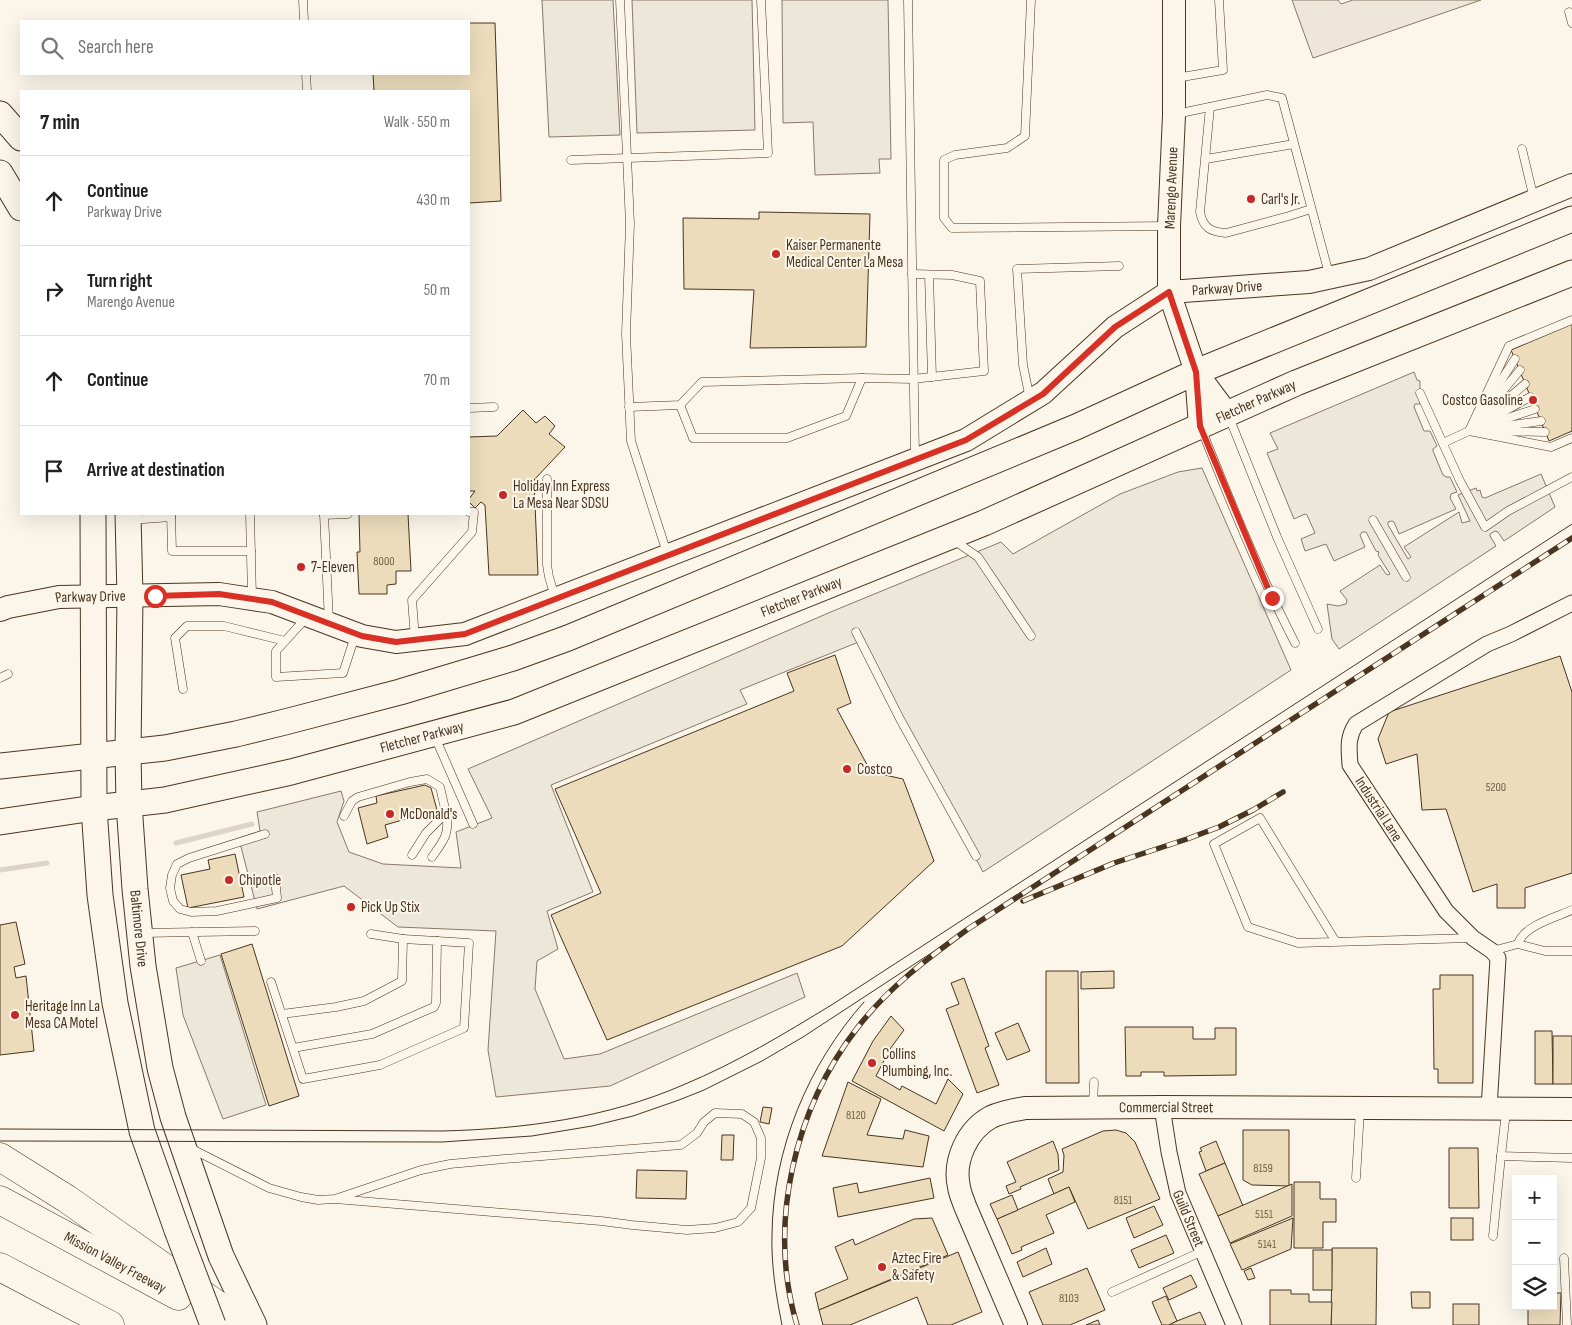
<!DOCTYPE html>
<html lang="en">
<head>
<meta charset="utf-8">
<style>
  body { margin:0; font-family:"Sofia Sans Condensed",sans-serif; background:#f6f6f6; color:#222 }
  .controls { position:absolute; right:15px; bottom:15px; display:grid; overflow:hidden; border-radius:0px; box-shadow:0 5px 20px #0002 }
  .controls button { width:45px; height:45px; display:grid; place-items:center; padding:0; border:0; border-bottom:1px solid #e0e0e0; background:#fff; color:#222; font:25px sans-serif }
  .stop { position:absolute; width:15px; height:15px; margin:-11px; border:4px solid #d93025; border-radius:50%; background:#fff }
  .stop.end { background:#d93025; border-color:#fff; box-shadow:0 1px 5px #0008 }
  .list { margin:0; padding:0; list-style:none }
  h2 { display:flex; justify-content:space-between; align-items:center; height:65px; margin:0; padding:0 20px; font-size:21px }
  h2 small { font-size:16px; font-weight:400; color:#767676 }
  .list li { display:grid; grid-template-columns:32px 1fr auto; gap:15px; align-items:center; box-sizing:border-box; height:90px; padding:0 20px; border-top:1px solid #e0e0e0 }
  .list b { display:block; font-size:19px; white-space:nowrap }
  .list p { margin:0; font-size:16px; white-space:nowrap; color:#767676 }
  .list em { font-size:16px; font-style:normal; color:#767676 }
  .icon { flex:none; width:28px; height:28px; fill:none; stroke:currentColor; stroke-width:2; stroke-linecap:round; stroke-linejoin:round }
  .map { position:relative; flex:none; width:1572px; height:1325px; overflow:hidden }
  .search { position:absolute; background:#fff; box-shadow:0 5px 20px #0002; left:20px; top:20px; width:450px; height:55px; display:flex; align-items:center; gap:12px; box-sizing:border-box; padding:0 18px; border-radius:0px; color:#767676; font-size:19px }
  .panel { position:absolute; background:#fff; box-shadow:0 5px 20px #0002; left:20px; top:90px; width:450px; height:425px; border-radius:0px }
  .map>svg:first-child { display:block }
  .green { fill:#ede6d9; stroke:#887966 }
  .parking { fill:#ede7d9; stroke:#887966 }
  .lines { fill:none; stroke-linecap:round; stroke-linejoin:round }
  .stream { stroke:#dcd4c6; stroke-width:5 }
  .building { fill:#ecdcbc; stroke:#4a3520 }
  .lane-casing { stroke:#4a3520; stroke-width:9 }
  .street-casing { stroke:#4a3520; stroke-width:17 }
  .secondary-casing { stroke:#4a3520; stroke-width:24 }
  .primary-casing { stroke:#4a3520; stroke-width:27 }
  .highway-casing { stroke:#4a3520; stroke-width:29 }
  .lane { stroke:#fbf6e9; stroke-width:8 }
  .street { stroke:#fbf6e9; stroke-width:15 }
  .secondary { stroke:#fbf6e9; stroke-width:22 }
  .primary { stroke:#fbf6e9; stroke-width:25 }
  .highway { stroke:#fbf6e9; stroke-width:28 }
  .tram { stroke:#4a3520; stroke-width:1 }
  .rail-casing { stroke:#4a3520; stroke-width:5.5 }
  .rail { stroke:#fbf6e9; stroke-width:4; stroke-dasharray:11; stroke-linecap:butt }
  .primary-bridge-casing { stroke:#4a3520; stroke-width:27; stroke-linecap:butt }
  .primary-bridge { stroke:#fbf6e9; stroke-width:25 }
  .route { stroke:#d93025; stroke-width:6 }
  .poi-dot { fill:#c62828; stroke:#fbf6e9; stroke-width:2 }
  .labels { text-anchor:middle; stroke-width:4; stroke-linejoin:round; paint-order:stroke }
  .number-label { font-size:12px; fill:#725f47 }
  .street-label { font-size:15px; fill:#4a3520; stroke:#fbf6e9 }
  .poi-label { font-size:15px; fill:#4a3520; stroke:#fbf6e9; text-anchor:start }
</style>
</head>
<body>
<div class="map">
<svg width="1572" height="1325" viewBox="0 0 1572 1325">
  <rect width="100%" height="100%" fill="#fbf6e9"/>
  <path class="green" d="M1292 0H1338L1341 4 1353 0H1481L1313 58Z"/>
  <g class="parking">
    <path d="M542 0H613L620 135 549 137Z"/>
    <path d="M632 0H752L755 130 637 133Z"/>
    <path d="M782 0H888L891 159H879L880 173 815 175 813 122 783 123Z"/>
    <path d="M1414 372 1417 380 1420 381V404H1415L1414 407 1424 431H1430L1437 446 1433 449V451L1443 475 1446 477H1450L1457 492 1451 494 1450 498 1456 509 1399 534 1394 522 1392 521 1388 522V525L1408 559 1411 557 1404 547 1459 512 1462 523 1470 521 1458 495 1476 488 1477 491 1480 490 1482 497 1485 498 1541 474 1555 507 1504 541 1498 532 1495 531 1490 534V536L1496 546 1339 649 1332 639 1327 604 1338 606 1346 604 1347 600 1340 591 1380 565 1386 574 1388 575 1390 574 1378 555 1379 552 1376 551 1366 532H1362L1360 535 1365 547 1334 561 1326 544 1305 551 1301 539 1315 533 1307 515 1305 514 1294 519 1267 453 1278 449 1270 433Z"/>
    <path d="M1202 468 1291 670 983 872 861 641 740 690 747 704 551 785 593 892 547 911 558 949 537 961 535 989 564 1059 600 1054 797 973 805 997 610 1086 496 1097 488 1050 496 931 398 927 344 886 257 909 239 839 260 831 257 812 341 791 344 801 337 822 349 852 383 864 461 868 456 832 492 818 468 769 833 611 1001 542 1013 554 1120 494 1178 472Z"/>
    <path d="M220 955 266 1105 223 1119 183 1015 176 968Z"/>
  </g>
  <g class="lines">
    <g class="stream">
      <path d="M176 843 252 824"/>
      <path d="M0 870 47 863"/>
    </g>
  </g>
  <g class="building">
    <path d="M469 23H495L501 201 469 203V91H374L373 74H469Z"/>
    <path d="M759 212 870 214 866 347 750 348 754 290 684 289 683 218 759 219Z"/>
    <path d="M1572 324V431L1549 441 1511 350Z"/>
    <path d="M523 410 536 423 545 416 555 426 549 434 565 447 534 480 538 575H489L485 505 481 502 475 508 469 502V499L475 491H469V437L497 436Z"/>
    <path d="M359 514H408L411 571H396V584L387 585V594H359L357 552H360Z"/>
    <path d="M835 655 851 703 837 709 871 772 903 779 934 861 842 946 607 1040 551 915 601 893 555 789 794 691 787 673Z"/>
    <path d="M1560 656 1572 692V873L1525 888V908H1497V884L1473 892 1446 809 1422 810 1417 754 1386 764 1378 739 1389 712Z"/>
    <path d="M425 785 431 788 437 810 385 825 388 837 367 844 358 808 377 803 376 796Z"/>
    <path d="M235 854 244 897 188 908 181 875 210 869 208 860Z"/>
    <path d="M16 922 25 964 14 967 16 978 26 976 34 1051 0 1055V925Z"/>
    <path d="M252 944 299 1096 269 1106 221 954Z"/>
    <path d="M1046 971H1078L1079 1083H1046Z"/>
    <path d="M1114 971V988L1081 989V972Z"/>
    <path d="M1440 975H1473V1083H1438V1069H1434L1433 989H1440Z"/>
    <path d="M964 978 989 1046 985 1048 999 1085 977 1093 946 1009 959 1004 951 983Z"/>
    <path d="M891 1016 904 1030 890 1049 876 1076 900 1090 902 1086 936 1104 948 1079 963 1094 944 1131 852 1081 873 1041Z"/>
    <path d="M1018 1023 1030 1051 1007 1060 995 1033Z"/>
    <path d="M1125 1027H1193V1039H1215V1028H1236V1075L1164 1076V1072H1141V1076H1126Z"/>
    <path d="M1535 1031H1552L1553 1084H1535Z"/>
    <rect x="1553" y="1036" width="19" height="48"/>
    <path d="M848 1082 881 1099 867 1135 903 1139 905 1130 929 1136 923 1167 822 1156Z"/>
    <path d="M763 1107 772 1108 769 1124 760 1122Z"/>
    <path d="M1116 1130 1126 1133 1135 1142 1160 1199 1088 1229 1069 1187 1054 1194 1048 1179 1063 1172 1064 1155 1062 1149 1103 1131Z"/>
    <path d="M1243 1130H1289V1186L1252 1185 1243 1180Z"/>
    <path d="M722 1135H734L733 1160H721Z"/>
    <path d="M1053 1141 1058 1154 1059 1170 1020 1187 1021 1189 1009 1194 1006 1186 1016 1182 1007 1162Z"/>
    <path d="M1216 1141 1225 1163 1206 1171 1199 1152 1202 1151 1200 1148Z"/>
    <path d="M1449 1148H1478L1479 1208H1449Z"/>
    <path d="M1225 1163 1243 1206 1218 1216 1199 1174Z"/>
    <path d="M637 1170 687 1171 686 1199 636 1198Z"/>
    <path d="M930 1178 934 1198 838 1217 833 1188 857 1183 859 1193Z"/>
    <path d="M1294 1182H1320V1199H1336V1222H1323V1248H1294Z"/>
    <path d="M1292 1184V1216L1230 1243 1218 1216Z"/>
    <path d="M1069 1187 1075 1202 1046 1215 1054 1233 1021 1247 1022 1250 1012 1254 997 1219Z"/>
    <path d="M1012 1195 1018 1210 997 1219 990 1204Z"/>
    <path d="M1154 1206 1163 1225 1134 1238 1126 1218Z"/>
    <path d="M932 1218 948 1255 819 1310 815 1293 848 1279 835 1247 853 1239 855 1245 914 1219Z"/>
    <path d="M1293 1218 1291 1249 1242 1270 1230 1244Z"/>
    <rect x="1451" y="1218" width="22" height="22"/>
    <path d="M1166 1235 1174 1253 1139 1268 1131 1250Z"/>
    <path d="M1046 1248 1052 1264 1023 1277 1017 1262Z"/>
    <path d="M1332 1248H1377L1376 1325H1331Z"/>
    <rect x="1313" y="1250" width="19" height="40"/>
    <path d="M958 1252 982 1312 951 1325H928L917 1297 850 1325H823L819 1310Z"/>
    <path d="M1087 1268 1105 1310 1070 1325H1043L1029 1292Z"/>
    <path d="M1251 1268 1255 1278 1248 1280 1244 1271Z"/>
    <path d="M1191 1275 1197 1287 1169 1300 1163 1288Z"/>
    <path d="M1270 1290H1291V1294H1309V1302H1332L1331 1325H1270Z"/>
    <path d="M1411 1292H1430V1308H1412Z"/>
    <path d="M1553 1293H1561L1560 1325H1528V1306H1553Z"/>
    <path d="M1166 1296 1177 1321 1169 1325H1162L1152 1302Z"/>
    <rect x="1453" y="1304" width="26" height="21"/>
    <path d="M1200 1312 1206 1325H1169L1177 1321Z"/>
    <path d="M1098 1320 1100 1325H1086Z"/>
  </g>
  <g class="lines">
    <defs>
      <g id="lane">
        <path d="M303 0 304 21"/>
        <path d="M620 0 630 224 626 334 631 441 667 553"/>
        <path d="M908 0 915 458"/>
        <path d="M1031 0 1025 136 1007 148 955 155 944 160V218L952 228 1167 226"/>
        <path d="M1569 12 1572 23"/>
        <path d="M306 74 307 91"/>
        <path d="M1176 78 1223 70 1219 0"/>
        <path d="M1210 107 1200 212C1203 228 1211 232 1226 233L1289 216 1311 209"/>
        <path d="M1176 114 1267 95 1282 98 1329 274"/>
        <path d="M1522 149 1534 199"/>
        <path d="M1206 159 1294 144"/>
        <path d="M571 160 768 153 761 0"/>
        <path d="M929 275 932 377"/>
        <path d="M1420 393 1460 481 1485 527 1508 511 1572 477"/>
        <path d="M1030 399 1023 365 1017 269 1119 266"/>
        <path d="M1486 404 1515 359"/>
        <path d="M680 405 693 438H787L846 416 862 378"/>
        <path d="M629 407 680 405 702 382 862 378 913 379 984 371 980 281 952 275 912 274"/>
        <path d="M469 408 494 407"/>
        <path d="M1229 417 1277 537 1318 629"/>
        <path d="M1484 419 1525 384"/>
        <path d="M1477 422 1520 370"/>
        <path d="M1490 424 1535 409"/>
        <path d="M1201 428C1230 501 1259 573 1295 643"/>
        <path d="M1476 430 1541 421"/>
        <path d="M1469 431 1509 346 1572 320"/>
        <path d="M1469 431 1551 447 1572 438"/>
        <path d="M1491 431 1545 432"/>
        <path d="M1443 443 1469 431 1530 397"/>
        <path d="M547 479V565L549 577 555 597"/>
        <path d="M171 514 172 551H251"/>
        <path d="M250 514 252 597"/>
        <path d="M324 514 329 622"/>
        <path d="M324 515 348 514"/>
        <path d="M130 520 171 517"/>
        <path d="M1373 520 1406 577"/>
        <path d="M955 541 978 557 1031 636"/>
        <path d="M307 617 276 651V677L343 673 355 636"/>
        <path d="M856 632 900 719 976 856"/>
        <path d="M415 638 412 600 472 532 474 512H469"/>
        <path d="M0 678 8 674"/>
        <path d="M183 689 175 638 187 626H224L285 641"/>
        <path d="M435 737 473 824"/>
        <path d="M344 816 352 801 358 797 410 782 427 779 440 787 446 813 426 833 412 855"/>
        <path d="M265 834 189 858 177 864 172 875 170 888 173 901 180 909 191 912 217 911 277 898 275 878"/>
        <path d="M432 857C444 840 450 834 446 813"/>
        <path d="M192 932 201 961"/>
        <path d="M142 933 255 931"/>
        <path d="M1336 942 1260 818 1214 844 1248 927 1298 943 1471 938"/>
        <path d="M1518 944C1523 926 1556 917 1572 910"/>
        <path d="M1492 951 1518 944 1545 951H1572"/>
        <path d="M271 982 303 1079 380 1065 464 1028 469 943 437 941"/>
        <path d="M282 1014 336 1007 364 1001 402 981 403 939 371 934"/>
        <path d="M293 1048 372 1034 434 1007 436 1003 437 941 403 939"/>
        <path d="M1093 1105 1094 1082"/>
        <path d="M1506 1112 1501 1156 1572 1158"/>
        <path d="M190 1148 269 1188 301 1197 318 1200 335 1199 421 1170 450 1164 504 1159 681 1145 697 1133 704 1122 715 1113 742 1114 754 1122 761 1138V1158L751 1208 738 1222 715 1228 687 1230 632 1225 601 1221 335 1199"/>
        <path d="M1356 1178 1360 1110"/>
        <path d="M1493 1236 1501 1156"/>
        <path d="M1564 1258 1567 1325"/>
        <path d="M1112 1292 1203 1251"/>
      </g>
      <g id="street">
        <path id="s1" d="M1162 1107 1169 1152 1178 1193 1234 1325"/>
        <path d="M1489 1109 1498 958 1492 951 1473 938 1446 911 1350 765C1349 748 1347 738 1356 724L1487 644 1511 634 1572 603"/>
      </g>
      <g id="secondary">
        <path d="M1174 0V115L1169 226V292L1196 372 1200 426"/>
        <path d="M1196 372 1228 415"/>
        <path id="s2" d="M0 610 8 607 59 597 219 594 272 602 362 636 396 642 465 634 966 440 1043 393 1115 327 1169 292 1309 282 1369 269 1572 185"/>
        <path id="s3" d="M1016 1325 965 1206C963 1200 960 1194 959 1187 953 1161 967 1130 991 1117 1002 1112 1014 1110 1025 1108L1162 1107 1572 1109"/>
      </g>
      <g id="primary">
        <path d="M0 114 21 138"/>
        <path d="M0 173 21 208"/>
        <path d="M93 514 94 808 100 895 115 1003 142 1131 177 1230"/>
        <path id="s4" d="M128 514 130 597 128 752 129 804 135 889 143 966 160 1068 173 1117 221 1256 254 1325"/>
        <path d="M0 766 165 748 236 734 285 722 400 692 513 658 568 638 1076 427 1196 372 1572 219"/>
        <path id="s5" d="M0 822 94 808 165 800 291 772 514 712 984 523 1296 383 1572 273"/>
      </g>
      <g id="highway">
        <path d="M0 1157 67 1199 246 1325"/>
        <path id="s6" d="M0 1200 178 1296"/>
        <path d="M0 1267 110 1325"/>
      </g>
    </defs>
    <use href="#lane" class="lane-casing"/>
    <use href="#street" class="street-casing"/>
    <use href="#secondary" class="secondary-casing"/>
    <use href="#primary" class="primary-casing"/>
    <use href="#highway" class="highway-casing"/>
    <use href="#lane" class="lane"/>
    <use href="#street" class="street"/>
    <use href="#secondary" class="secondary"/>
    <use href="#primary" class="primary"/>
    <use href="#highway" class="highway"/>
    <g class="tram">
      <path d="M0 1129 442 1131C524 1129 607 1118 683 1085 736 1063 784 1034 833 1004L1572 524"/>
      <path d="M0 1141 442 1142 532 1136 592 1126 633 1116 679 1100 704 1090 762 1061 803 1037 968 929"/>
      <path d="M782 1325C776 1295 771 1265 772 1234 773 1149 808 1065 864 1002"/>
    </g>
    <defs>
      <g id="rail">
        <path d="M1023 901 1114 863 1187 839 1219 827 1253 810 1283 792"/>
        <path d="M797 1325C767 1225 794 1109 858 1027 888 988 928 958 968 929L1572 538"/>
      </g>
    </defs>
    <use href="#rail" class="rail-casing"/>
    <use href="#rail" class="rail"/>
    <defs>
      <path id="primary-bridge" d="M177 1230 213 1325"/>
    </defs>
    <use href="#primary-bridge" class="primary-bridge-casing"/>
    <use href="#primary-bridge" class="primary-bridge"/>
  </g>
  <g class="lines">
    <path class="route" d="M155 596 219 594 272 602 362 636 396 642 465 634 966 440 1043 394 1115 327 1169 292 1196 372 1200 426 1272 598"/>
  </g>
  <g class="poi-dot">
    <circle cx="1251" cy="199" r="5"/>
    <circle cx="776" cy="254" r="5"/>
    <circle cx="1533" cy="400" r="5"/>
    <circle cx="503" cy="495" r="5"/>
    <circle cx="301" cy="567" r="5"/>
    <circle cx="847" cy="769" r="5"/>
    <circle cx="390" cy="814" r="5"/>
    <circle cx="229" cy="880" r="5"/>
    <circle cx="351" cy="907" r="5"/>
    <circle cx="15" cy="1015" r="5"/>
    <circle cx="872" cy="1063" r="5"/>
    <circle cx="882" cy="1267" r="5"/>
  </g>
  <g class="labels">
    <g class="number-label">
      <text x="384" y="565">8000</text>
      <text x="1496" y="791">5200</text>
      <text x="856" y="1119">8120</text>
      <text x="1263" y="1172">8159</text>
      <text x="1123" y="1204">8151</text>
      <text x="1264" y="1218">5151</text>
      <text x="1267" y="1248">5141</text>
      <text x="1069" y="1302">8103</text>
    </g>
    <g class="street-label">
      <text transform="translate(1171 188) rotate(-88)" y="5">Marengo Avenue</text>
      <text dy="5" stroke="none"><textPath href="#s2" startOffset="1322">Parkway Drive</textPath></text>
      <text dy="5" stroke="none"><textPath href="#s5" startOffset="1331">Fletcher Parkway</textPath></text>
      <text dy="5" stroke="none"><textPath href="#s5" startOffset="836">Fletcher Parkway</textPath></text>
      <text dy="5" stroke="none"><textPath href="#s2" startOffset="92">Parkway Drive</textPath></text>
      <text dy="5" stroke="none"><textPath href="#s5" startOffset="431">Fletcher Parkway</textPath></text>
      <text transform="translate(1379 809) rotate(57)" y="5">Industrial Lane</text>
      <text dy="5" stroke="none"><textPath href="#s4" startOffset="415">Baltimore Drive</textPath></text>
      <text dy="5" stroke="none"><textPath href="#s3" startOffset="408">Commercial Street</textPath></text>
      <text dy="5" stroke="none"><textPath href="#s1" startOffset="115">Guild Street</textPath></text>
      <text dy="5" stroke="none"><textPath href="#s6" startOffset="131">Mission Valley Freeway</textPath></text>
    </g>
    <g class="poi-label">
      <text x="1261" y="204">Carl's Jr.</text>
      <text x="786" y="250">Kaiser Permanente<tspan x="786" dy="17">Medical Center La Mesa</tspan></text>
      <text x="1523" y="405" text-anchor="end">Costco Gasoline</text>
      <text x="513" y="491">Holiday Inn Express<tspan x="513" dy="17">La Mesa Near SDSU</tspan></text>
      <text x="311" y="572">7-Eleven</text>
      <text x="857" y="774">Costco</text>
      <text x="400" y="819">McDonald's</text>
      <text x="239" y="885">Chipotle</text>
      <text x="361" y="912">Pick Up Stix</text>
      <text x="25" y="1011">Heritage Inn La<tspan x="25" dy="17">Mesa CA Motel</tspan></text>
      <text x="882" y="1059">Collins<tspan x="882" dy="17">Plumbing, Inc.</tspan></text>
      <text x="892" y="1263">Aztec Fire<tspan x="892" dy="17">&amp; Safety</tspan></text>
    </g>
  </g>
</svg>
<div class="controls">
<button>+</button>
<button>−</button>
<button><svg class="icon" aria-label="layers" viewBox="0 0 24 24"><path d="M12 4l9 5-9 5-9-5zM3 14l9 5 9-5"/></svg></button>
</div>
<div class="stop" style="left:155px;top:596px"></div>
<div class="stop end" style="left:1272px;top:598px"></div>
<div class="search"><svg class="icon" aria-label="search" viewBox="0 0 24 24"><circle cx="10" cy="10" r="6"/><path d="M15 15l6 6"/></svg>Search here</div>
<section class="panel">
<h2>7 min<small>Walk · 550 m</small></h2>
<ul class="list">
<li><svg class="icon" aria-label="ahead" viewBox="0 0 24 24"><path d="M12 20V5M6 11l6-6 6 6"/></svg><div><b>Continue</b><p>Parkway Drive</p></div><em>430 m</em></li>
<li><svg class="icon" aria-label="right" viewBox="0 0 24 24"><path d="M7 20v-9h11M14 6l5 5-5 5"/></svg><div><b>Turn right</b><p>Marengo Avenue</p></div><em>50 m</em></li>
<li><svg class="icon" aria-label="ahead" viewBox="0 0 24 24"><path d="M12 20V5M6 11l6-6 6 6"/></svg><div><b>Continue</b></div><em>70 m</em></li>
<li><svg class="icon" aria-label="arrive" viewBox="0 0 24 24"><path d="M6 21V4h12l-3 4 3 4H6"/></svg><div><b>Arrive at destination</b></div></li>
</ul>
</section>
</div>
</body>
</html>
